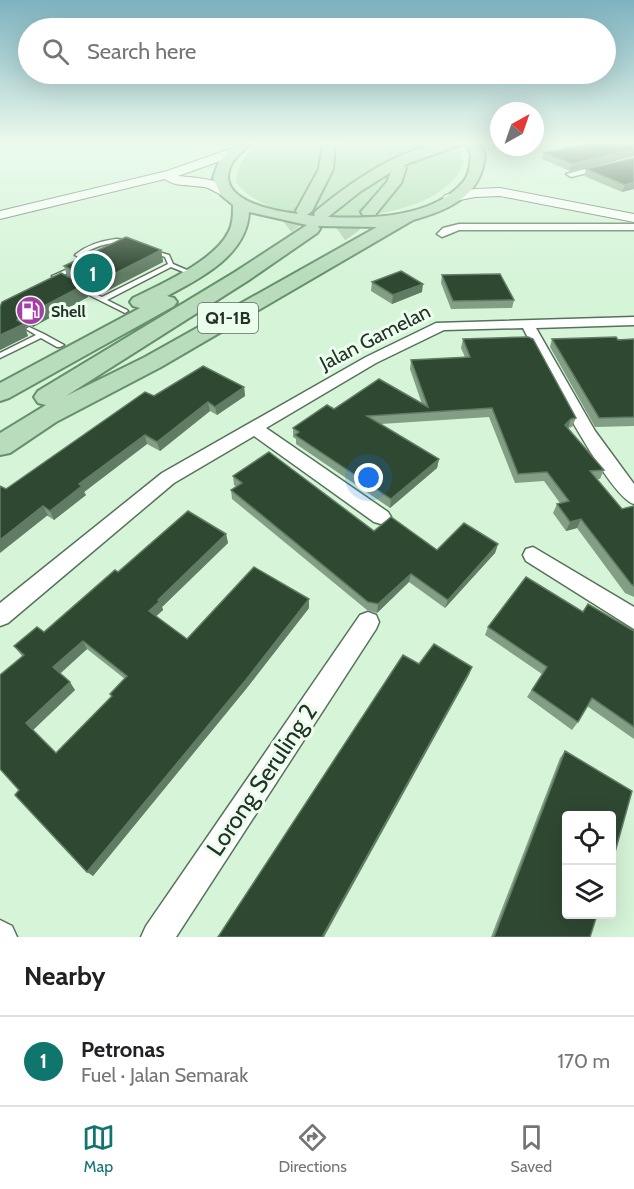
<!DOCTYPE html>
<html lang="en">
<head>
<meta charset="utf-8">
<style>
  body { margin:0; font-family:Cabin,sans-serif; background:#f2f2f2; color:#202124 }
  .controls { position:absolute; right:18px; bottom:18px; display:grid; overflow:hidden; border-radius:6px; box-shadow:0 6px 24px #0002 }
  .controls button { width:54px; height:54px; display:grid; place-items:center; padding:0; border:0; border-bottom:2px solid #e0e0e0; background:#fff; color:#202124; font:30px sans-serif }
  .compass { position:absolute; left:490px; top:102px; width:54px; height:54px; border-radius:50%; background:#fff; box-shadow:0 6px 24px #0002; rotate:40deg }
  .you { position:absolute; left:369px; top:478px; width:21px; height:21px; margin:-15px; border:4px solid #fff; border-radius:50%; background:#1a73e8; box-shadow:0 0 0 9px #1a73e833 }
  .badge { display:grid; place-items:center; width:39px; height:39px; border-radius:50%; background:#0f766e; color:#fff; font-size:20px; font-weight:700 }
  .pin { position:absolute; translate:-50% -50%; border:3px solid #fff; box-shadow:0 2px 6px #0006 }
  .list { margin:0; padding:0; list-style:none }
  h2 { display:flex; justify-content:space-between; align-items:center; height:78px; margin:0; padding:0 24px; font-size:26px }
  h2 small { font-size:20px; font-weight:400; color:#757577 }
  .list li { display:grid; grid-template-columns:39px 1fr auto; gap:18px; align-items:center; box-sizing:border-box; height:90px; padding:0 24px; border-top:2px solid #e0e0e0 }
  .list b { display:block; font-size:22px; white-space:nowrap }
  .list p { margin:0; font-size:20px; white-space:nowrap; color:#757577 }
  .list em { font-size:20px; font-style:normal; color:#757577 }
  .icon { flex:none; width:33px; height:33px; fill:none; stroke:currentColor; stroke-width:2; stroke-linecap:round; stroke-linejoin:round }
  .map { position:relative; flex:none; width:634px; height:937px; overflow:hidden }
  .search { position:absolute; background:#fff; box-shadow:0 6px 24px #0002; left:18px; right:18px; top:18px; height:66px; display:flex; align-items:center; gap:15px; box-sizing:border-box; padding:0 21px; border-radius:33px; color:#757577; font-size:22px }
  .sheet { height:168px; background:#fff }
  nav { display:flex; justify-content:space-around; align-items:center; box-sizing:border-box; height:84px; border-top:2px solid #e0e0e0; background:#fff; font-size:16px; color:#757577 }
  nav a { display:grid; justify-items:center; gap:3px }
  nav .on { color:#0f766e }
  .map>svg:first-child { display:block }
  .green { fill:#b0dfb5 }
  .lines { fill:none; stroke-linecap:round; stroke-linejoin:round }
  .primary-tunnel-far1 { stroke:#b2cdb4; stroke-width:14; stroke-dasharray:14 8; stroke-linecap:butt }
  .primary-tunnel { stroke:#b2cdb4; stroke-width:18; stroke-dasharray:18 9; stroke-linecap:butt }
  .lane-casing { stroke:#57725a; stroke-width:3 }
  .street-casing { stroke:#57725a; stroke-width:3 }
  .secondary-casing { stroke:#57725a; stroke-width:2 }
  .primary-casing { stroke:#65906b; stroke-width:4 }
  .lane { fill:#fff; fill-rule:evenodd }
  .street { fill:#fff; fill-rule:evenodd }
  .secondary { fill:#fff; fill-rule:evenodd }
  .primary { fill:#b8dcbc; fill-rule:evenodd }
  .wall { fill:#829e85; fill-rule:evenodd }
  .shaded-wall { fill:#617c64 }
  .building { fill:#2f4832; stroke:#617c64; stroke-width:1.5; fill-rule:evenodd }
  .labels { text-anchor:middle; stroke-width:6; stroke-linejoin:round; paint-order:stroke }
  .far-poi-label { font-size:16px; font-weight:bold; fill:#253026; stroke:#ebfded; text-anchor:start }
  .shield { fill:#ebfded; stroke:#606e62; stroke-width:1.5 }
  .shield-label { font-size:18px; font-weight:bold; fill:#253026 }
  .street-label { font-size:20px; fill:#253026; stroke:#ebfded }
  .near-street-label { font-size:24px; fill:#253026; stroke:#ebfded }
</style>
</head>
<body>
<div class="map">
<svg width="634" height="937" viewBox="0 0 634 937">
  <rect width="100%" height="100%" fill="#d5f4d8"/>
  <path class="green" d="M259 142H457L463 162C461 167 459 174 455 178 417 225 272 234 236 182 237 166 246 152 259 142Z"/>
  <g class="lines">
    <path class="primary-tunnel-far1" d="M392 151 399 168"/>
    <g class="primary-tunnel">
      <path d="M286 225 304 211"/>
      <path d="M340 233 369 212"/>
    </g>
    <defs>
      <g id="lane">
        <path d="M116 239 129 240 132 242 129 244C112 241 96 245 82 255L89 260 85 265 59 277 61 279 60 280H56L52 276 81 263 83 260 75 255C87 245 101 241 116 239Z"/>
        <path d="M148 249 169 255 173 264 196 274 191 275 171 267 107 300 127 310 128 311 125 313 73 287 78 286 102 297 168 264 165 257 148 251Z"/>
        <path d="M29 327 44 334 64 345 60 347H57L41 338 0 358V353L36 335 26 329Z"/>
      </g>
      <g id="street">
        <path d="M634 156V162L571 177 566 174Z"/>
        <path d="M459 224H634V230H459L442 237 437 234 443 228Z"/>
        <path d="M634 317V325L536 328 595 431 634 484V504C607 496 539 359 523 328L444 330 376 363 266 428 388 512 391 517 388 522 381 524 374 522 254 436 174 483 8 623 0 626V603L162 473 366 357 436 323Z"/>
        <path d="M533 547 634 607V629L526 561 523 555 526 549Z"/>
        <path d="M368 612 376 615 379 622 376 629 176 937H141L146 926 360 615Z"/>
        <path d="M0 920 12 926 17 937H0Z"/>
      </g>
      <g id="secondary">
        <path d="M233 148 239 152 237 155 178 176C196 178 220 178 233 192L231 195C222 197 216 192 208 188 195 184 176 188 165 179L0 219V211L167 171Z"/>
        <path d="M500 188 634 214V222L500 196 475 197 450 202 443 198 445 195 475 189Z"/>
      </g>
      <path id="primary" d="M237 142H251C245 150 237 155 232 163 212 200 274 211 298 214L296 211 319 169 323 142H335L333 169 312 211 307 215 315 216 314 214 316 211C351 182 398 149 445 142 455 141 467 142 478 142L485 154C482 196 449 210 413 220L161 367 56 422 10 453 0 455V433L46 405 38 403 34 397 38 391 235 272 307 225 249 212C247 255 201 278 167 296L174 298 177 302 174 306 9 398 0 401V383L140 308 133 306 130 302 133 298C161 284 214 261 228 233 233 225 233 215 233 205L221 195 213 178 218 164ZM465 143 471 154C470 163 470 174 464 181 433 218 372 219 328 217L361 191 391 172 387 182 361 212 363 215H375L401 183 406 168 404 165ZM318 226 377 227 145 357 66 396 249 280 317 233 320 229Z"/>
    </defs>
    <use href="#lane" class="lane-casing"/>
    <use href="#street" class="street-casing"/>
    <use href="#secondary" class="secondary-casing"/>
    <use href="#primary" class="primary-casing"/>
    <use href="#lane" class="lane"/>
    <use href="#street" class="street"/>
    <use href="#secondary" class="secondary"/>
    <use href="#primary" class="primary"/>
  </g>
  <g class="wall">
    <path d="M634 142V155L570 171 542 159 544 153Z"/>
    <path d="M586 169 634 189 622 192 584 176Z"/>
    <path d="M161 250 163 262 101 294 85 286 88 297 33 327 28 325 25 328 28 336 0 350V307L67 276 64 266Z"/>
    <path d="M442 275 514 300 512 308 451 309 441 283Z"/>
    <path d="M372 282 422 292 392 304 371 291Z"/>
    <path d="M463 339 576 418 572 427 568 428 604 470 600 479H597L622 509 634 506V597L625 593 577 528 566 531 553 513 557 504 560 503 544 481 515 483 489 417 381 424 439 459 437 468 390 508 296 444V439L293 437V428L334 409 422 404 410 369 411 360 465 357 461 348Z"/>
    <path d="M552 339H634V426L595 427 550 347Z"/>
    <path d="M244 387 245 396 217 415 210 411 160 451 147 444 84 492 86 495 54 520 6 489Z"/>
    <path d="M233 476 374 531 437 550 498 544 495 553 445 608 409 582 377 613 367 610 232 499 231 490 237 487 234 485Z"/>
    <path d="M226 534 228 543 162 607 163 610 156 616 187 639 309 608 246 689 93 876 19 790 22 656 14 646 44 632 118 572ZM87 649 125 679 110 694 112 697 56 753 33 730 75 690 60 674Z"/>
    <path d="M583 612 634 631V739L587 706 578 722 572 730 527 697 542 674 485 635 488 627Z"/>
    <path d="M565 751 590 937H491L560 758Z"/>
  </g>
  <g class="shaded-wall">
    <path d="M634 149V155L570 171 572 164Z"/>
    <path d="M634 182V189L622 192 625 185Z"/>
    <path d="M161 250 163 262 101 294 98 282Z"/>
    <path d="M423 284 422 292 392 304 393 295Z"/>
    <path d="M84 285 88 297 33 327 29 314Z"/>
    <path d="M23 313 28 325 25 328 28 336 0 350V335Z"/>
    <path d="M244 387 245 396 217 415 215 407Z"/>
    <path d="M208 402 210 411 160 451 157 442Z"/>
    <path d="M571 419 568 428 561 434 565 425Z"/>
    <path d="M145 435 147 444 84 492 86 495 54 520 50 511 79 484Z"/>
    <path d="M439 459 437 468 390 508 391 499Z"/>
    <path d="M43 506 48 515 0 553V540Z"/>
    <path d="M581 519 577 528 566 531 570 522Z"/>
    <path d="M226 534 228 543 162 607 163 610 152 620 149 611 158 600Z"/>
    <path d="M498 544 495 553 445 608 448 600Z"/>
    <path d="M411 574 409 582 377 613 378 604Z"/>
    <path d="M309 599V608L246 689 93 876 87 872Z"/>
    <path d="M83 641 87 649 58 675 53 667Z"/>
    <path d="M472 667 469 675 324 937H322Z"/>
    <path d="M70 682 75 690 33 730 26 723Z"/>
  </g>
  <g class="building">
    <path d="M593 142H634V149L572 164 544 153Z"/>
    <path d="M634 158V182L625 185 586 169Z"/>
    <path d="M126 237 161 250 98 282 64 266Z"/>
    <path d="M401 271 423 284 393 295 372 282Z"/>
    <path d="M61 273 84 285 29 314 23 313 17 320 24 324 0 335V307L2 302Z"/>
    <path d="M500 274 514 300 453 301 442 275Z"/>
    <path d="M528 337 533 339 576 418 571 419 565 425 604 470 590 471 622 509 634 506V586L631 584 581 519 570 522 557 504 569 501 547 472 518 474 492 408 367 416 439 459 391 499 295 435 299 432 293 428 327 405 334 409 379 379 428 407 411 360 470 357 463 339Z"/>
    <path d="M616 337 618 340 634 339V417L599 418 552 339Z"/>
    <path d="M203 366 244 387 215 407 208 402 157 442 145 435 79 484 82 486 50 511 43 506 0 540V486L6 489 145 392 154 396Z"/>
    <path d="M269 452 374 531 391 517 437 550 464 523 498 544 448 600 411 574 378 604 368 602 231 490 242 483 233 476Z"/>
    <path d="M188 511 226 534 158 600 160 601 149 611 187 639 254 567 309 599 245 681 87 872 15 795 19 790 0 769V675L24 655 14 646 37 627 44 632 115 570 118 572ZM83 641 127 676 110 694 112 696 56 753 26 723 70 682 53 667Z"/>
    <path d="M526 577 583 612 588 604 634 631V727L592 698 578 722 532 690 547 667 488 627Z"/>
    <path d="M434 644 472 667 322 937H218L403 655 419 664Z"/>
    <path d="M565 751 632 791 612 863V816H567V915H597L590 937H494Z"/>
  </g>
  <linearGradient id="sky" x2="0" y2="1"><stop stop-color="#7db2bf"/><stop offset="0.52" stop-color="#ecfaed"/><stop offset="1" stop-color="#ecfaed" stop-opacity="0"/></linearGradient>
  <rect width="634" height="274" fill="url(#sky)"/>
  <defs>
    <symbol id="fuel-disc" viewBox="-11 -11 22 22"><circle r="9.5" fill="#a43fa3" stroke="#ebfded"/><path d="M-5.5-6h7V0h2V4h1.3V-2.5L3-4.5l.8-.8L6-3V5H2.5V1h-1V6h-7ZM-4.2-4.7v3.2H.2V-4.7Z" fill="#fff"/></symbol>
  </defs>
  <g fill-rule="evenodd">
    <use href="#fuel-disc" x="14" y="294" width="33" height="33"/>
  </g>
  <g class="labels">
    <g class="far-poi-label">
      <text x="51" y="317">Shell</text>
    </g>
    <rect class="shield" x="198" y="303" width="60" height="30" rx="4.5"/>
    <g class="shield-label">
      <text x="228" y="324">Q1-1B</text>
    </g>
    <g class="street-label">
      <text transform="translate(375 337) rotate(-27)" y="7">Jalan Gamelan</text>
    </g>
    <g class="near-street-label">
      <text transform="translate(262 780) rotate(-56)" y="8">Lorong Seruling 2</text>
    </g>
  </g>
</svg>
<div class="controls">
<button><svg class="icon" aria-label="locate" viewBox="0 0 24 24"><circle cx="12" cy="12" r="6"/><path d="M12 2v4M12 18v4M2 12h4M18 12h4"/></svg></button>
<button><svg class="icon" aria-label="layers" viewBox="0 0 24 24"><path d="M12 4l9 5-9 5-9-5zM3 14l9 5 9-5"/></svg></button>
</div>
<svg class="compass" viewBox="-18 -18 36 36"><path d="M0-13l5 13h-10z" fill="#e53935"/><path d="M0 13l5-13h-10z" fill="#757577"/></svg>
<div class="you"></div>
<div class="pin badge" style="left:93px;top:273px">1</div>
<div class="search"><svg class="icon" aria-label="search" viewBox="0 0 24 24"><circle cx="10" cy="10" r="6"/><path d="M15 15l6 6"/></svg>Search here</div>
</div>
<section class="sheet">
<h2>Nearby<small></small></h2>
<ul class="list">
<li><span class="badge">1</span><div><b>Petronas</b><p>Fuel · Jalan Semarak</p></div><em>170 m</em></li>
</ul>
</section>
<nav>
<a class="on"><svg class="icon" aria-label="map" viewBox="0 0 24 24"><path d="M3 6l6-2 6 2 6-2v14l-6 2-6-2-6 2zM9 4v14M15 6v14"/></svg>Map</a>
<a><svg class="icon" aria-label="directions" viewBox="0 0 24 24"><path d="M12 3l9 9-9 9-9-9zM9 14v-3h6M13 9l2 2-2 2"/></svg>Directions</a>
<a><svg class="icon" aria-label="saved" viewBox="0 0 24 24"><path d="M7 4h10v16l-5-4-5 4z"/></svg>Saved</a>
</nav>
</body>
</html>
